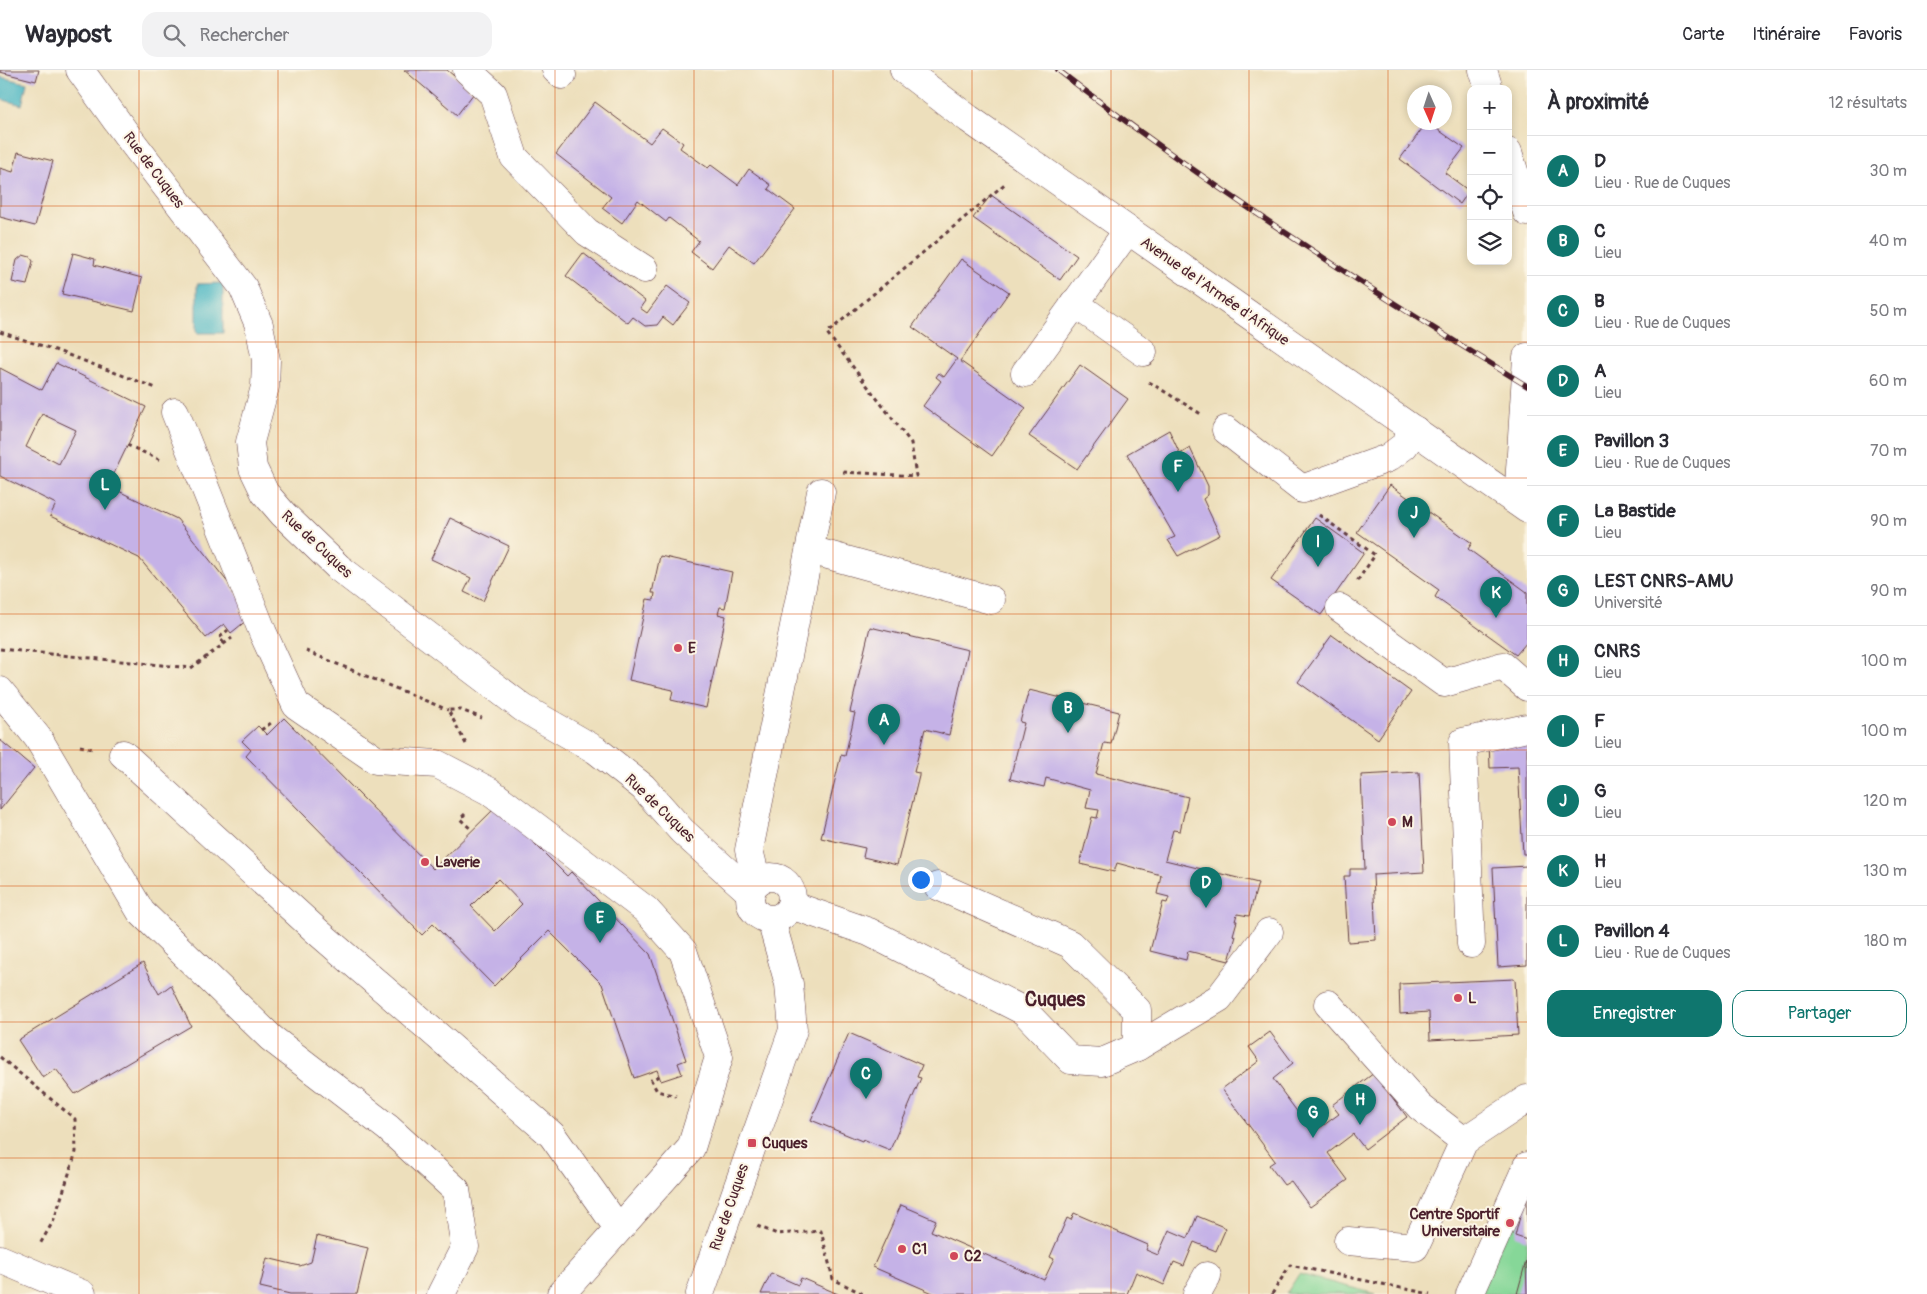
<!DOCTYPE html>
<html lang="fr">
<head>
<meta charset="utf-8">
<style>
  body { margin:0; font-family:Pangolin,sans-serif; background:#f2f2f3; color:#2b2b33 }
  .controls { position:absolute; right:15px; top:15px; display:grid; overflow:hidden; border-radius:10px; box-shadow:0 2px 8px #0003 }
  .controls button { width:45px; height:45px; display:grid; place-items:center; padding:0; border:0; border-bottom:1px solid #e1e1e2; background:#fff; color:#2b2b33; font:25px sans-serif }
  .compass { position:absolute; left:1407px; top:15px; width:45px; height:45px; border-radius:50%; background:#fff; box-shadow:0 2px 8px #0003; rotate:177deg }
  .you { position:absolute; left:920px; top:809px; width:18px; height:18px; margin:-12px; border:4px solid #fff; border-radius:50%; background:#1a73e8; box-shadow:0 0 0 8px #1a73e833 }
  .badge { display:grid; place-items:center; width:32px; height:32px; border-radius:50%; background:#0f766e; color:#fff; font-size:16px; font-weight:700 }
  .pin { position:absolute; translate:-50% -41px; filter:drop-shadow(0 1px 2px #0008) }
  .pin::after { content:''; position:absolute; top:26px; width:18px; height:15px; background:inherit; clip-path:polygon(0 0,100% 0,50% 100%) }
  .list { margin:0; padding:0; list-style:none }
  h2 { display:flex; justify-content:space-between; align-items:center; height:65px; margin:0; padding:0 20px; font-size:21px }
  h2 small { font-size:16px; font-weight:400; color:#7c7c81 }
  .list li { display:grid; grid-template-columns:32px 1fr auto; gap:15px; align-items:center; box-sizing:border-box; height:70px; padding:0 20px; border-top:1px solid #e1e1e2 }
  .list b { display:block; font-size:19px; white-space:nowrap }
  .list p { margin:0; font-size:16px; white-space:nowrap; color:#7c7c81 }
  .list em { font-size:16px; font-style:normal; color:#7c7c81 }
  .actions { display:flex; gap:10px; padding:15px 20px }
  .actions a { flex:1; padding:11px 0; border:1px solid #0f766e; border-radius:15px; text-align:center; font-size:18px; color:#0f766e }
  .actions .main { background:#0f766e; color:#fff }
  .icon { flex:none; width:28px; height:28px; fill:none; stroke:currentColor; stroke-width:2; stroke-linecap:round; stroke-linejoin:round }
  .map { position:relative; flex:none; width:1527px; height:1224px; overflow:hidden }
  header { display:flex; align-items:center; gap:30px; box-sizing:border-box; height:70px; padding:0 25px; background:#fff; border-bottom:1px solid #e1e1e2 }
  header strong { font-size:24px }
  nav { display:flex; gap:28px; margin-inline-start:auto; font-size:18px }
  .search { width:350px; height:45px; background:#f2f2f3; display:flex; align-items:center; gap:12px; box-sizing:border-box; padding:0 18px; border-radius:15px; color:#7c7c81; font-size:19px }
  main { display:flex }
  aside { flex:1; background:#fff }
  .map>svg:first-child { display:block }
  .green { fill:#86d798; stroke:#687b62 }
  .water { fill:#47b5c2; stroke:#486a76 }
  .building { fill:#c5b2e7; fill-rule:evenodd }
  .lines { fill:none; stroke-linecap:round; stroke-linejoin:round }
  .minor-casing { stroke:#623c41; stroke-width:29 }
  .path { stroke:#623c41; stroke-width:3; stroke-dasharray:4 4; stroke-linecap:butt }
  .minor { stroke:#fff; stroke-width:28 }
  .rail-casing { stroke:#4a1f2b; stroke-width:5.5 }
  .rail { stroke:#fcf5e5; stroke-width:4; stroke-dasharray:11; stroke-linecap:butt }
  .grid { fill:none; stroke:#d8530f; stroke-width:1; stroke-opacity:0.55 }
  .poi-dot { fill:#d1495b; stroke:#fcf5e5; stroke-width:2 }
  .labels { text-anchor:middle; stroke-width:4; stroke-linejoin:round; paint-order:stroke }
  .street-label { font-size:15px; fill:#4a1f2b; stroke:#fcf5e5 }
  .poi-label { font-size:15px; font-weight:bold; fill:#4a1f2b; stroke:#fcf5e5; text-anchor:start }
  .district-label { font-size:20px; font-weight:bold; fill:#4a1f2b; stroke:#fcf5e5 }
</style>
</head>
<body>
<header>
<strong>Waypost</strong>
<div class="search"><svg class="icon" aria-label="search" viewBox="0 0 24 24"><circle cx="10" cy="10" r="6"/><path d="M15 15l6 6"/></svg>Rechercher</div>
<nav><a>Carte</a><a>Itinéraire</a><a>Favoris</a></nav>
</header>
<main>
<div class="map">
<svg width="1527" height="1224" viewBox="0 0 1527 1224">
  <rect width="100%" height="100%" fill="#fcf5e5"/>
  <filter id="ink" filterUnits="userSpaceOnUse"><feTurbulence type="fractalNoise" baseFrequency=".02" numOctaves="2"/><feDisplacementMap in="SourceGraphic" scale="10" xChannelSelector="R" yChannelSelector="G"/><feConvolveMatrix kernelMatrix="1 2 1 2 8 2 1 2 1" color-interpolation-filters="sRGB"/></filter>
  <filter id="wash" filterUnits="userSpaceOnUse"><feTurbulence type="fractalNoise" baseFrequency=".0096" numOctaves="4" result="noise"/><feDisplacementMap in="SourceGraphic" scale="20" xChannelSelector="R" yChannelSelector="G"/><feGaussianBlur stdDeviation="1.12" result="paint"/><feColorMatrix in="noise" values="0 0 0 0 0 0 0 0 0 0 0 0 0 0 0 0 0 1.4 0 .05"/><feComposite in="paint" operator="in"/></filter>
  <g filter="url(#wash)">
    <rect width="100%" height="100%" fill="#eddfbc"/>
    <g class="green">
      <path d="M1524 1083H1527V1224H1460Z"/>
      <path d="M1299 1204 1376 1224H1286Z"/>
    </g>
    <g class="water">
      <path d="M0 7 27 13 22 35 0 29Z"/>
      <path d="M223 213V263H197V214Z"/>
    </g>
    <g id="blocks">
      <g class="building">
        <path d="M0 0H39L36 11 0 2Z"/>
        <path d="M404 0H447L474 23 457 45Z"/>
        <path d="M595 32 650 73 662 58 683 73 680 78 708 98 711 95 738 115 749 99 771 115 768 119 795 139 754 193 729 175 712 198 691 182 699 171 669 148 666 152 638 130 622 153 602 138 611 127 556 84Z"/>
        <path d="M1427 52 1464 78 1445 103 1469 121 1460 134 1400 89Z"/>
        <path d="M18 82 53 91 35 156 0 147V98L13 102Z"/>
        <path d="M991 125 1077 186 1060 210 973 148Z"/>
        <path d="M73 183 95 189 94 195 142 208 134 241 62 224Z"/>
        <path d="M583 183 645 231 640 238 647 243 667 216 690 233 673 255 663 247 657 255 645 256 633 247 628 253 566 206Z"/>
        <path d="M23 185 30 187 33 191 27 215 12 212 17 190Z"/>
        <path d="M961 189 1009 222 960 291 1026 338 992 386 923 336 941 311 936 307 939 303 944 307 957 289 912 257Z"/>
        <path d="M56 293 146 337 108 416 177 449 246 535 239 540 247 550 231 563 224 554 206 568 139 488 50 446 56 434 0 406V298L42 320ZM42 344 76 360 59 394 26 377Z"/>
        <path d="M1080 295 1128 329 1077 399 1029 366Z"/>
        <path d="M1169 360 1180 384 1190 378 1208 416V425L1203 429 1220 465 1178 486 1168 470 1175 467 1127 384Z"/>
        <path d="M1390 415 1472 473 1468 479 1527 522V572L1516 585 1435 527 1439 520 1357 462Z"/>
        <path d="M450 448 509 476 483 531 464 522 471 508 431 489Z"/>
        <path d="M1315 448 1364 483 1321 545 1271 510Z"/>
        <path d="M660 486 732 502 725 538 720 537 718 544 726 546 706 638 671 630 673 620 629 610 647 529 654 530 655 523H652Z"/>
        <path d="M870 557 968 580 949 665 925 659 914 702 919 703V706L897 795 863 787 865 778 821 768 841 685 845 686 855 643 850 642Z"/>
        <path d="M1332 565 1411 622 1378 669 1298 612Z"/>
        <path d="M1029 620 1119 642 1111 674 1104 673 1096 704 1188 727 1180 761 1173 760 1165 790 1258 813 1249 846 1237 844 1235 851H1237L1233 865 1236 866 1229 891 1188 881 1186 890 1150 881 1163 832 1167 833 1169 827 1157 824 1161 805 1117 793 1114 802 1080 794 1092 747 1097 748 1099 740 1086 738 1090 720 1046 708 1044 717 1010 709 1024 653 1020 652Z"/>
        <path d="M284 648 433 799 497 736 567 806 571 802 650 884 686 990 678 993 682 1004 661 1011 657 1000 634 1008 602 914 549 861 494 916 433 854 422 865 246 686 251 680 242 671 258 656 267 665ZM498 809 522 834 495 861 471 836Z"/>
        <path d="M0 670 34 698 0 740Z"/>
        <path d="M1527 670V784H1523L1518 697 1490 698 1489 671Z"/>
        <path d="M1419 702 1424 802 1373 805 1376 870 1348 872 1344 806H1350V799H1365L1361 705Z"/>
        <path d="M1527 796V895L1498 897 1493 798Z"/>
        <path d="M143 893 159 924 171 915 191 956 75 1024 56 999 43 1008 18 970Z"/>
        <path d="M1515 909 1518 965 1430 970 1429 942 1400 944 1399 914Z"/>
        <path d="M1270 962 1293 993 1273 1009 1313 1063 1339 1044 1332 1035 1374 1003 1407 1047 1365 1079 1353 1064 1328 1083 1348 1110 1310 1137 1291 1111 1284 1115 1269 1095 1275 1091 1222 1019 1259 991 1249 977Z"/>
        <path d="M849 963 922 995 917 1007 921 1008 890 1080 863 1069 862 1071 811 1050Z"/>
        <path d="M1526 1123H1527V1170L1515 1166Z"/>
        <path d="M901 1135 936 1150 931 1161 1044 1210 1054 1189 1050 1187 1067 1148 1071 1150 1074 1143 1148 1175 1146 1180 1158 1185 1169 1160 1188 1168 1197 1146 1226 1158 1216 1181 1194 1172 1184 1196 1174 1192 1164 1215 1136 1202 1127 1224H935L873 1197Z"/>
        <path d="M317 1166 368 1178 357 1224H290L260 1217 267 1188 300 1196 311 1192Z"/>
        <path d="M1526 1191 1527 1224H1517Z"/>
        <path d="M771 1203 798 1215 801 1208 838 1224H761Z"/>
      </g>
    </g>
  </g>
  <g filter="url(#ink)">
    <use href="#blocks" fill-opacity="0" stroke="#623c41" stroke-width="1"/>
    <g class="lines">
      <defs>
        <g id="minor">
          <path d="M80 0 129 68 243 217 259 255 266 290 265 317 250 372 253 398 265 423 283 444 339 498 523 638 596 680 643 717 682 761 751 823"/>
          <path d="M467 0 493 24 514 87 587 162 644 199"/>
          <path d="M556 0 562 5"/>
          <path d="M904 0 969 49 1527 439"/>
          <path d="M1483 0 1489 19"/>
          <path d="M1508 82 1527 142"/>
          <path d="M1074 233 1143 282"/>
          <path d="M1025 303 1128 160"/>
          <path d="M175 342 263 563 296 635 376 690 437 694 489 721 646 840 683 881 719 987 691 1078 561 1224"/>
          <path d="M1226 360 1302 419 1388 388 1404 376 1415 360"/>
          <path d="M1518 432 1527 287"/>
          <path d="M810 480 991 530"/>
          <path d="M1340 538 1444 613 1503 596 1527 617"/>
          <path d="M0 621 38 668 141 842 271 968 388 1058 456 1120 465 1177 441 1224"/>
          <path d="M123 684 319 863 552 1065 618 1158"/>
          <circle cx="771" cy="828" r="21"/>
          <path d="M757 812 749 780 821 422"/>
          <path d="M791 835 869 862 1024 941 1071 990 1102 992 1137 977V940L1070 874 938 816"/>
          <path d="M1471 874 1463 672 1527 658"/>
          <path d="M1328 934 1420 1037 1464 1071"/>
          <path d="M1137 977 1219 928 1269 862"/>
          <path d="M1348 1171 1415 1177 1464 1071 1527 1029"/>
          <path d="M0 1189 82 1224"/>
          <path d="M700 1224 793 960 789 914 771 850"/>
          <path d="M1197 1224 1207 1206"/>
          <path d="M1470 1224 1527 1096"/>
        </g>
      </defs>
      <use href="#minor" class="minor-casing"/>
      <g class="path">
        <path d="M0 262 55 280 156 318"/>
        <path d="M1149 312 1201 344"/>
        <path d="M127 375 161 390"/>
        <path d="M843 402 916 406 911 373 827 263 1007 112"/>
        <path d="M1319 445 1375 485 1356 513"/>
        <path d="M224 573 219 568 228 560"/>
        <path d="M0 579 191 598 232 568"/>
        <path d="M306 581 448 640"/>
        <path d="M261 660 271 653"/>
        <path d="M466 674 448 640H461L482 648"/>
        <path d="M80 676 93 679"/>
        <path d="M465 744 460 749 472 760"/>
        <path d="M0 987 75 1049 76 1082 54 1150 40 1174"/>
        <path d="M659 1006 651 1010 657 1021 676 1026"/>
        <path d="M757 1156 777 1164 821 1161 833 1209 863 1224"/>
        <path d="M1272 1224 1290 1195 1430 1224"/>
      </g>
      <use href="#minor" class="minor"/>
      <defs>
        <path id="rail" d="M1058 0C1206 115 1367 218 1527 316"/>
      </defs>
      <use href="#rail" class="rail-casing"/>
      <use href="#rail" class="rail"/>
    </g>
  </g>
  <path class="grid" d="M139 0V1224M278 0V1224M416 0V1224M555 0V1224M694 0V1224M833 0V1224M972 0V1224M1111 0V1224M1249 0V1224M1388 0V1224M0 136H1471M1508 136H1527M0 272H1527M0 408H1527M0 544H1527M0 680H1527M0 816H1527M0 952H1527M0 1088H1527"/>
  <g class="poi-dot">
    <circle cx="678" cy="578" r="5"/>
    <circle cx="1392" cy="752" r="5"/>
    <circle cx="425" cy="792" r="5"/>
    <circle cx="1458" cy="928" r="5"/>
    <rect x="747" y="1068" width="10" height="10" rx="2.5"/>
    <circle cx="1510" cy="1153" r="5"/>
    <circle cx="902" cy="1179" r="5"/>
    <circle cx="954" cy="1186" r="5"/>
  </g>
  <g class="labels">
    <g class="street-label">
      <text transform="translate(154 100) rotate(53)" y="5">Rue de Cuques</text>
      <text transform="translate(1215 221) rotate(35)" y="5">Avenue de l'Armée d'Afrique</text>
      <text transform="translate(317 474) rotate(43)" y="5">Rue de Cuques</text>
      <text transform="translate(660 738) rotate(44)" y="5">Rue de Cuques</text>
      <text transform="translate(729 1137) rotate(-71)" y="5">Rue de Cuques</text>
    </g>
    <g class="poi-label">
      <text x="688" y="583">E</text>
      <text x="1402" y="757">M</text>
      <text x="435" y="797">Laverie</text>
      <text x="1468" y="933">L</text>
      <text x="762" y="1078">Cuques</text>
      <text x="1500" y="1149" text-anchor="end">Centre Sportif<tspan x="1500" dy="17">Universitaire</tspan></text>
      <text x="912" y="1184">C1</text>
      <text x="964" y="1191">C2</text>
    </g>
    <g class="district-label">
      <text x="1055" y="936">Cuques</text>
    </g>
  </g>
</svg>
<div class="controls">
<button>+</button>
<button>−</button>
<button><svg class="icon" aria-label="locate" viewBox="0 0 24 24"><circle cx="12" cy="12" r="6"/><path d="M12 2v4M12 18v4M2 12h4M18 12h4"/></svg></button>
<button><svg class="icon" aria-label="layers" viewBox="0 0 24 24"><path d="M12 4l9 5-9 5-9-5zM3 14l9 5 9-5"/></svg></button>
</div>
<svg class="compass" viewBox="-18 -18 36 36"><path d="M0-13l5 13h-10z" fill="#e53935"/><path d="M0 13l5-13h-10z" fill="#7c7c81"/></svg>
<div class="you"></div>
<div class="pin badge" style="left:884px;top:675px">A</div>
<div class="pin badge" style="left:1068px;top:663px">B</div>
<div class="pin badge" style="left:866px;top:1029px">C</div>
<div class="pin badge" style="left:1206px;top:838px">D</div>
<div class="pin badge" style="left:600px;top:873px">E</div>
<div class="pin badge" style="left:1178px;top:422px">F</div>
<div class="pin badge" style="left:1313px;top:1068px">G</div>
<div class="pin badge" style="left:1360px;top:1055px">H</div>
<div class="pin badge" style="left:1318px;top:497px">I</div>
<div class="pin badge" style="left:1414px;top:468px">J</div>
<div class="pin badge" style="left:1496px;top:548px">K</div>
<div class="pin badge" style="left:105px;top:440px">L</div>
</div>
<aside>
<h2>À proximité<small>12 résultats</small></h2>
<ul class="list">
<li><span class="badge">A</span><div><b>D</b><p>Lieu · Rue de Cuques</p></div><em>30 m</em></li>
<li><span class="badge">B</span><div><b>C</b><p>Lieu</p></div><em>40 m</em></li>
<li><span class="badge">C</span><div><b>B</b><p>Lieu · Rue de Cuques</p></div><em>50 m</em></li>
<li><span class="badge">D</span><div><b>A</b><p>Lieu</p></div><em>60 m</em></li>
<li><span class="badge">E</span><div><b>Pavillon 3</b><p>Lieu · Rue de Cuques</p></div><em>70 m</em></li>
<li><span class="badge">F</span><div><b>La Bastide</b><p>Lieu</p></div><em>90 m</em></li>
<li><span class="badge">G</span><div><b>LEST CNRS-AMU</b><p>Université</p></div><em>90 m</em></li>
<li><span class="badge">H</span><div><b>CNRS</b><p>Lieu</p></div><em>100 m</em></li>
<li><span class="badge">I</span><div><b>F</b><p>Lieu</p></div><em>100 m</em></li>
<li><span class="badge">J</span><div><b>G</b><p>Lieu</p></div><em>120 m</em></li>
<li><span class="badge">K</span><div><b>H</b><p>Lieu</p></div><em>130 m</em></li>
<li><span class="badge">L</span><div><b>Pavillon 4</b><p>Lieu · Rue de Cuques</p></div><em>180 m</em></li>
</ul>
<div class="actions"><a class="main">Enregistrer</a><a>Partager</a></div>
</aside>
</main>
</body>
</html>
